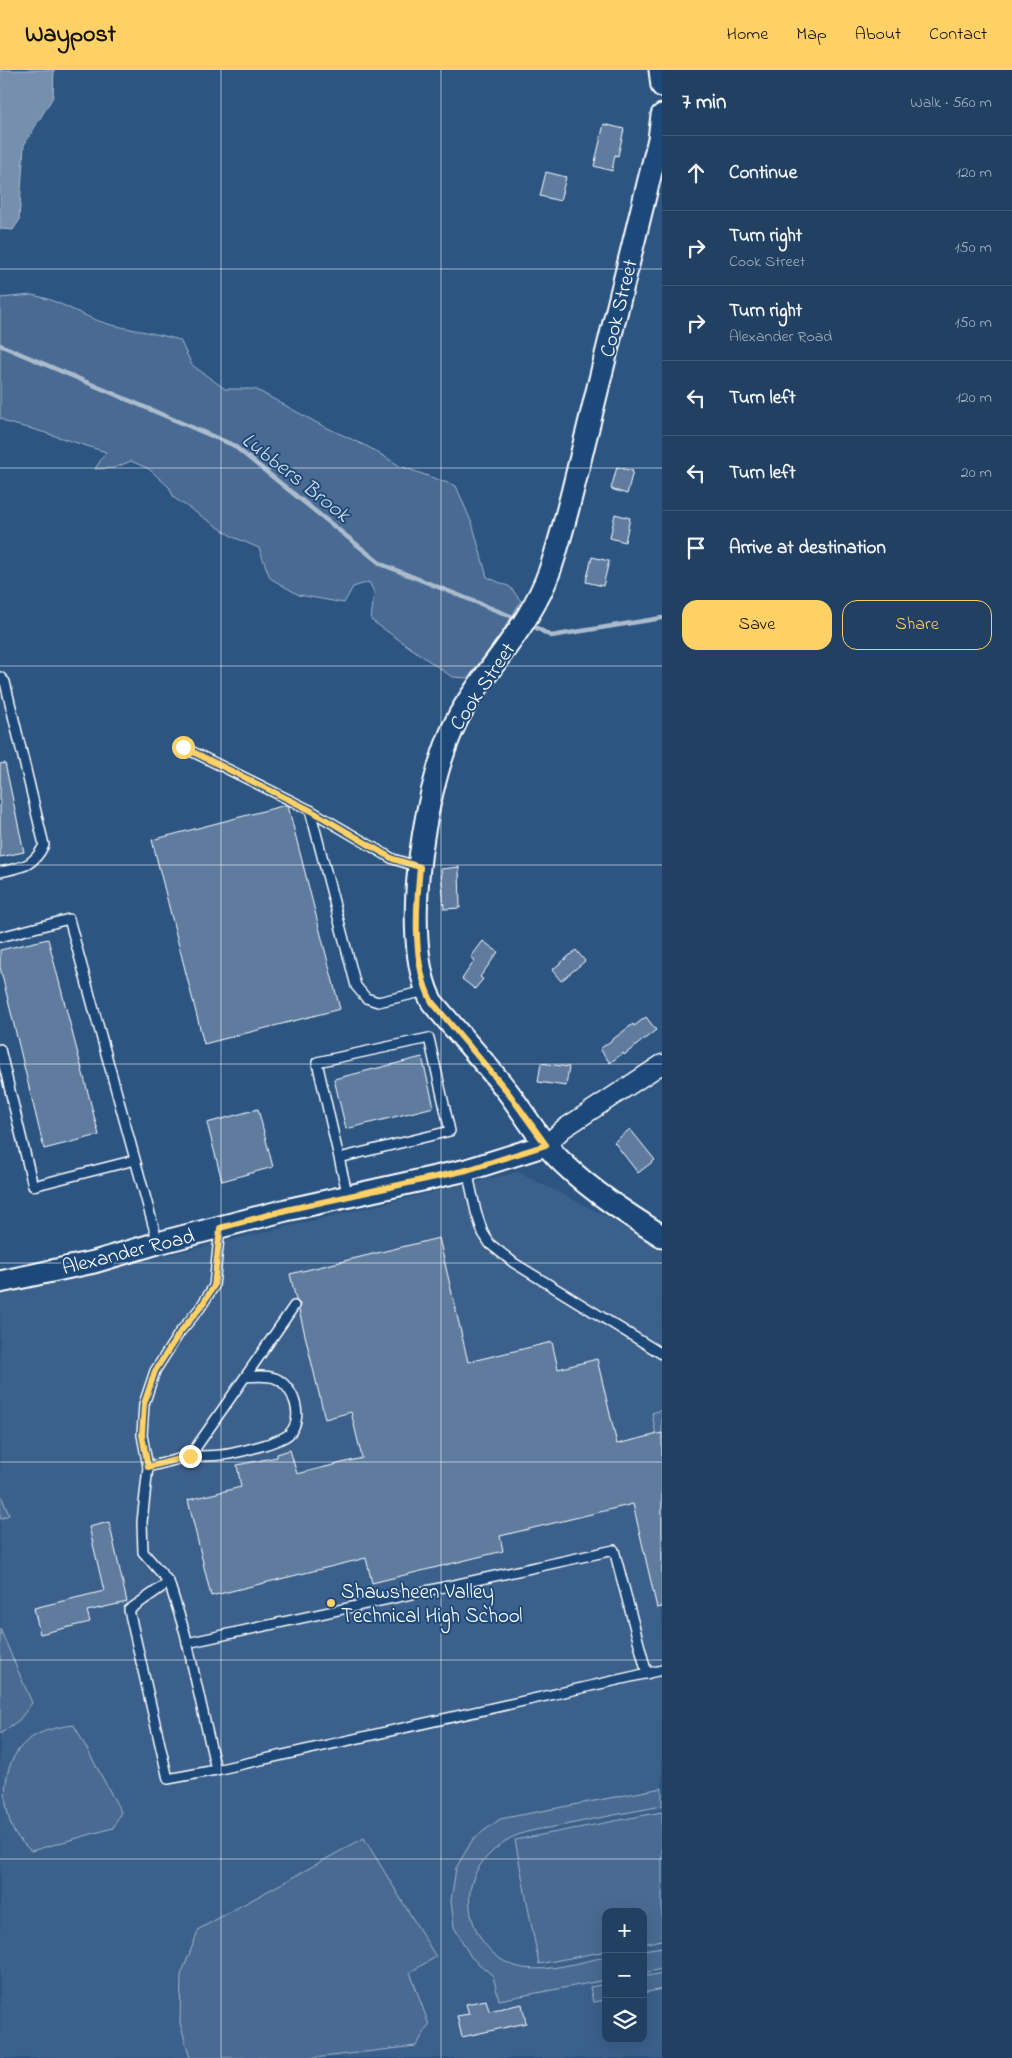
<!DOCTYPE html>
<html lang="en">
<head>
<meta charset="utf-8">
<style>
  body { margin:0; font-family:"Indie Flower",sans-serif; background:#2d4b6b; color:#f1f3f6 }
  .controls { position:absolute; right:15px; bottom:15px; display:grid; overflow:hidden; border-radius:10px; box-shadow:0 5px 20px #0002 }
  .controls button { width:45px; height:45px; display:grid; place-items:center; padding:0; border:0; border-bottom:1px solid #3e5977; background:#214062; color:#f1f3f6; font:25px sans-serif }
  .stop { position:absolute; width:15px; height:15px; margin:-11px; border:4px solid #ffd166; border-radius:50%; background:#fff }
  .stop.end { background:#ffd166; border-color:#fff; box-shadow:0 1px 5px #0008 }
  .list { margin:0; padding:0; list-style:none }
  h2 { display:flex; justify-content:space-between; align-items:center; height:65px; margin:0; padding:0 20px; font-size:21px }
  h2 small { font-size:16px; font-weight:400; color:#a2afbe }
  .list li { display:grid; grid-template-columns:32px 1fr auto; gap:15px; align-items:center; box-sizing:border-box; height:75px; padding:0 20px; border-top:1px solid #3e5977 }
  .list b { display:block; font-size:19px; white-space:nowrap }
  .list p { margin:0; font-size:16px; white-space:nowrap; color:#a2afbe }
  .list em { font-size:16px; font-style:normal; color:#a2afbe }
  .actions { display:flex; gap:10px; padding:15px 20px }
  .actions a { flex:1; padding:11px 0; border:1px solid #ffd166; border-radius:15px; text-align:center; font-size:18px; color:#ffd166 }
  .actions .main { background:#ffd166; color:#111 }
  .icon { flex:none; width:28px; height:28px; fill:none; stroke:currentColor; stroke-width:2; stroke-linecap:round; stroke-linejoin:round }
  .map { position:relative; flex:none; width:662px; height:1988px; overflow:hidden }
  header { display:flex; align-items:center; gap:30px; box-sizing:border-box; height:70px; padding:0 25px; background:#ffd166; color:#111 }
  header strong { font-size:24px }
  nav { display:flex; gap:28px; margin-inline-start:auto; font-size:18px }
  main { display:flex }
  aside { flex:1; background:#214062 }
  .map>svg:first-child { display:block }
  .built { fill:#3b618b; fill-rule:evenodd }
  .green { fill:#486b92; stroke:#a4b5c8 }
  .water { fill:#748fad; stroke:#acbcce }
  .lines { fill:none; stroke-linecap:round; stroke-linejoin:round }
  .stream { stroke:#acbcce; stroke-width:4.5 }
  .building { fill:#5e7c9f; stroke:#fff }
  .service-casing { stroke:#fff; stroke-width:12 }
  .minor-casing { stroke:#fff; stroke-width:21 }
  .tertiary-casing { stroke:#fff; stroke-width:25 }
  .service { stroke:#1f4a7a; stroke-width:9 }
  .minor { stroke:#1f4a7a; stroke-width:18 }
  .tertiary { stroke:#1f4a7a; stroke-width:21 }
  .route { stroke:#ffd166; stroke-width:6 }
  .grid { fill:none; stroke:#fff; stroke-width:1; stroke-opacity:0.55 }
  .poi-dot { fill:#ffd166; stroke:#1f4a7a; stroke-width:2 }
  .labels { text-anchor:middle; stroke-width:4; stroke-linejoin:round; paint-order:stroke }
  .street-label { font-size:21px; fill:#fff; stroke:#1f4a7a }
  .poi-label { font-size:21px; fill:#fff; stroke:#1f4a7a; text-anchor:start }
  .water-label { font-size:22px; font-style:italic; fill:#d5dde6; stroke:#1f4a7a }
</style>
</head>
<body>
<header>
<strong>Waypost</strong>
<nav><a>Home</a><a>Map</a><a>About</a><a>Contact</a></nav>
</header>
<main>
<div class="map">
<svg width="662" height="1988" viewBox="0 0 662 1988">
  <rect width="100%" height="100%" fill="#2c5582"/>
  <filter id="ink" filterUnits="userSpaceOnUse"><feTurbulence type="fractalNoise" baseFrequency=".02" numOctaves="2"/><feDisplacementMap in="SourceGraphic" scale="10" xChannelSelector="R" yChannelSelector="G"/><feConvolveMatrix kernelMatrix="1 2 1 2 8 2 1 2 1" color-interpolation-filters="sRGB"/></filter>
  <g filter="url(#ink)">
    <path class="built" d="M518 1102 610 1148 662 1180V1988H0V1225ZM606 1842H643V1969H606Z"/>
    <g class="green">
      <path d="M32 225C60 230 80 246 108 254 132 260 156 263 180 270L192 295 225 319H255L319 354 370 378 400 396 456 416 473 456 487 507 510 517 521 531 503 561 468 608 452 607 371 550 374 522 369 512 353 517 344 533 299 525 270 508 259 478 233 467 174 428 169 417 149 399 131 391 114 398 95 399 106 382 36 360 8 353 0 348V228Z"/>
      <path d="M662 1340V1370L657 1371 652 1343Z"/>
      <path d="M0 1423 9 1445 0 1449Z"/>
      <path d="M0 1559 32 1633 19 1650 0 1664Z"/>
      <path d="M74 1655 121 1742 113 1758 31 1781C26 1776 19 1770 15 1764 0 1734 0 1686 34 1666 47 1659 59 1657 74 1655Z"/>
      <path d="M662 1718V1736C630 1742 597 1748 565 1755 545 1759 521 1760 504 1772 492 1781 480 1792 474 1806 459 1843 483 1891 523 1898 550 1902 579 1892 606 1887V1910L499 1930 493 1906 471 1887 454 1857 451 1831 456 1798 473 1769 500 1749Z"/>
      <path d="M662 1742V1870L643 1874V1842H606V1881L539 1894 515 1770Z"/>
      <path d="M364 1768 436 1887 410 1902 429 1955 416 1976 314 1988H190L180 1953 181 1905 199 1859Z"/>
      <path d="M662 1877V1899L643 1903V1880Z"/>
      <path d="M662 1903V1919L643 1923V1907Z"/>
      <path d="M606 1914V1930L593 1932 590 1917Z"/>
    </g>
    <path class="water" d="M0 0H54L53 27 24 75 19 151 13 160 0 159Z"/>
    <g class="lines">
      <g class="stream">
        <path d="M0 275 233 375 381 494 513 547"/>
        <path d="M535 557 551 566 662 548"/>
      </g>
    </g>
    <g class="building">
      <path d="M604 54 624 59 618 86 615 85 612 101 594 96Z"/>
      <path d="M546 102 566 107 560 131 540 126Z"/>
      <path d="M617 397 633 401 627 424 611 419Z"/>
      <path d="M615 444 630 448 625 472 610 468Z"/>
      <path d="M592 487 609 491 603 516 586 512Z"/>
      <path d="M5 693 24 782 0 787V694Z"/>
      <path d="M286 735 288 736 340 939 204 974 152 770Z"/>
      <path d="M459 797 460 838 444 839 441 799Z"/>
      <path d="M48 869 99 1065 44 1079 0 897V880Z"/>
      <path d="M483 871 498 882 480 907 483 909 475 919 462 909 475 890 471 887Z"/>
      <path d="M576 880 585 891 561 911 552 900Z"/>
      <path d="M646 947 656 960 624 985 623 983 610 993 600 979 633 954 634 956Z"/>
      <path d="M422 987 434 1037 346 1059 334 1009Z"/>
      <path d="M541 993 569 997 566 1016 538 1012Z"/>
      <path d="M258 1039 273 1097 222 1111 207 1053Z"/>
      <path d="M630 1059 655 1090 638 1103 614 1072Z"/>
      <path d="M439 1168 468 1292 552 1272 558 1299 597 1289 617 1374 662 1363V1537L657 1538 633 1434 500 1466 503 1481 372 1513 366 1488 211 1526 188 1430 241 1417 237 1395 277 1387V1384L290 1380 297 1404 362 1388 351 1342 325 1349 299 1240 300 1234 296 1230 290 1204Z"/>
      <path d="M109 1452 127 1532 87 1541 90 1552 40 1564 34 1538 104 1521 89 1457Z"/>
      <path d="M486 1930 489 1941 522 1934 526 1953 462 1967 457 1946 469 1944 466 1934Z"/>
    </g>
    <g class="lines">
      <defs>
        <g id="service">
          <path d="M0 607 5 612 44 775C33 797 22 797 0 802"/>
          <path d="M183 677 310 740 393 789 419 797"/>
          <path d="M310 740 356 916 366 928 378 932 426 921"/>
          <path d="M0 867 69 849 158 1173"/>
          <path d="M0 979 33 1116 135 1090"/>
          <path d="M339 1088 450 1061 429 968 317 992 348 1127"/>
          <path d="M467 1100 476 1142 483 1163 490 1174 514 1193 662 1284"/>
          <path d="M245 1307 190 1386C200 1386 210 1386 221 1385 234 1384 281 1372 289 1364 305 1348 294 1316 275 1308 265 1305 256 1306 245 1307L294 1236"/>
          <path d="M190 1386 148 1397 142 1365 144 1334 155 1301 180 1262 200 1238 214 1216 220 1158"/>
          <path d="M148 1397 142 1452 143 1482 169 1512 185 1563 216 1700 662 1600"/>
          <path d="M169 1512 129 1540 168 1709 216 1700"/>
          <path d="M187 1573 614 1480 647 1604"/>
        </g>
        <path id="minor" d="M546 1075 563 1059 662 994"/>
        <g id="tertiary">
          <path d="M660 0 662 16"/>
          <path d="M662 45 659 69C636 166 612 262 588 358 576 405 566 454 550 500 531 554 492 591 463 639 426 699 397 869 432 932 457 962 484 991 508 1022 526 1046 541 1073 564 1094 593 1122 627 1144 662 1166"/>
          <path d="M0 1212 94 1192 158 1173 286 1140 467 1100 546 1075"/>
        </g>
      </defs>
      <use href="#service" class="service-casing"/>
      <use href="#minor" class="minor-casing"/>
      <use href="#tertiary" class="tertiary-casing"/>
      <use href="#service" class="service"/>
      <use href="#minor" class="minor"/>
      <use href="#tertiary" class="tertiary"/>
    </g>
  </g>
  <g class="lines" filter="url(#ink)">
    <path class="route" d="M183 677 310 740 393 789 420 797C416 837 412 896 432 932L507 1021 546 1075 467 1100 286 1140 220 1158 214 1216 200 1238 180 1262 155 1301 144 1334 142 1365 148 1397 190 1386"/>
  </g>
  <path class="grid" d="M221 0V1988M441 0V1988M0 199H662M0 398H662M0 596H662M0 795H662M0 994H662M0 1193H662M0 1392H662M0 1590H662M0 1789H662"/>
  <circle class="poi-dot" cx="331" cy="1533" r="5"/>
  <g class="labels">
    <g class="street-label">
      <text transform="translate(618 238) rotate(-76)" y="7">Cook Street</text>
      <text transform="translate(482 616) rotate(-56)" y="7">Cook Street</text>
      <text transform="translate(128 1181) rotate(-14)" y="7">Alexander Road</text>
    </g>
    <g class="poi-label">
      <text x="341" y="1528">Shawsheen Valley<tspan x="341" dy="24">Technical High School</tspan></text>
    </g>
    <g class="water-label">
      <text transform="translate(297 406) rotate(38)" y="8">Lubbers Brook</text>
    </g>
  </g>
</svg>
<div class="controls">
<button>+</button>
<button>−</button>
<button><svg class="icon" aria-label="layers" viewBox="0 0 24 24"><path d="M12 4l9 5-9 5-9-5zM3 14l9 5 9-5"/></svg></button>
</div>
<div class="stop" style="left:183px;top:677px"></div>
<div class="stop end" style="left:190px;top:1386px"></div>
</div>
<aside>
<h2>7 min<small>Walk · 560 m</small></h2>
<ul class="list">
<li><svg class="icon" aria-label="ahead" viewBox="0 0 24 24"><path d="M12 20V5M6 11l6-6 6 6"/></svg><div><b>Continue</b></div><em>120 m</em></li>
<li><svg class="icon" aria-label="right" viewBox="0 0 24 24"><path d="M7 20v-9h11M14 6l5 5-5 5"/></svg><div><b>Turn right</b><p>Cook Street</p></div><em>150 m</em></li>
<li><svg class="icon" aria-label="right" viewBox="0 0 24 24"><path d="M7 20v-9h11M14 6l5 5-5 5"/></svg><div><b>Turn right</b><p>Alexander Road</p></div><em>150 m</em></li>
<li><svg class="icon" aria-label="left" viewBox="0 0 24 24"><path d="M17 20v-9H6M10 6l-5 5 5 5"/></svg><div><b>Turn left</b></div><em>120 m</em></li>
<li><svg class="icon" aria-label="left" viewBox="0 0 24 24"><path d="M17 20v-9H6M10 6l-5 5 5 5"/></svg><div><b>Turn left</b></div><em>20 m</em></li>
<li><svg class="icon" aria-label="arrive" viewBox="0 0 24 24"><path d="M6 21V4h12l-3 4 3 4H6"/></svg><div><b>Arrive at destination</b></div></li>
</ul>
<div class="actions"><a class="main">Save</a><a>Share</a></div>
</aside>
</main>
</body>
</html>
